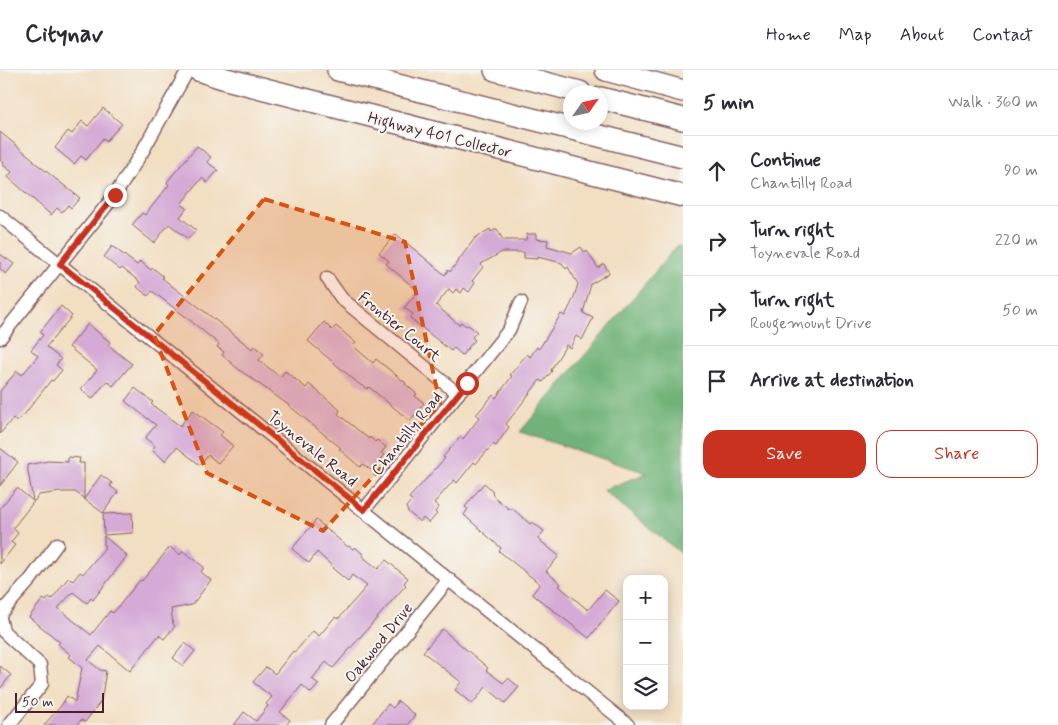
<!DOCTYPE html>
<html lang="en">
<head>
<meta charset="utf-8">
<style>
  body { margin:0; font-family:Mynerve,sans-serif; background:#f2f2f3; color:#2b2b33 }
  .controls { position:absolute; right:15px; bottom:15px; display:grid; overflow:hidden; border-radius:10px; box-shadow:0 2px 12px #0003 }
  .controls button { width:45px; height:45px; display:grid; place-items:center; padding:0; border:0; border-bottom:1px solid #e1e1e2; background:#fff; color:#2b2b33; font:25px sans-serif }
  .compass { position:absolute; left:563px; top:15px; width:45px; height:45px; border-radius:50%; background:#fff; box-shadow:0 2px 12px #0003; rotate:56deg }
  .scale { position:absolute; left:15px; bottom:12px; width:89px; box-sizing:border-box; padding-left:5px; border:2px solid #4a1f2b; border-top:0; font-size:14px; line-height:18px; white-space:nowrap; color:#4a1f2b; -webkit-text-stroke:4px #f6f6f2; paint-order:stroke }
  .stop { position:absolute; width:15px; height:15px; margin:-11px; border:4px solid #c8321e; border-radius:50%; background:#fff }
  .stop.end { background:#c8321e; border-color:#fff; box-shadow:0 1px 5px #0008 }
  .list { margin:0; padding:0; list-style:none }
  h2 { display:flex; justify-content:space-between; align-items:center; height:65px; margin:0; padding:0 20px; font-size:21px }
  h2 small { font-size:16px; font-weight:400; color:#7c7c81 }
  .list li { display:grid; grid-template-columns:32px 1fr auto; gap:15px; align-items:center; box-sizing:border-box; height:70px; padding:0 20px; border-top:1px solid #e1e1e2 }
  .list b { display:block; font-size:19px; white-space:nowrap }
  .list p { margin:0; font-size:16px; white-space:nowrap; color:#7c7c81 }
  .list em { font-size:16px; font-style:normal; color:#7c7c81 }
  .actions { display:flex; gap:10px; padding:15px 20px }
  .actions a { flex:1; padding:11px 0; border:1px solid #c8321e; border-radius:15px; text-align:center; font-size:18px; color:#c8321e }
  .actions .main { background:#c8321e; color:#fff }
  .icon { flex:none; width:28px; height:28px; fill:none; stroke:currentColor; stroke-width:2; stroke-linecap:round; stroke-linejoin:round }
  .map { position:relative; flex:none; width:683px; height:655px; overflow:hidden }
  header { display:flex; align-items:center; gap:30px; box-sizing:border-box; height:70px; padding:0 25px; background:#fff; border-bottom:1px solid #e1e1e2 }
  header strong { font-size:24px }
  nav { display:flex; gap:28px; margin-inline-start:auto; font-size:18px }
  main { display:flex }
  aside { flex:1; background:#fff }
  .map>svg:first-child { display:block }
  .forest { fill:#70b277; stroke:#5d6851 }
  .building { fill:#d5aad6 }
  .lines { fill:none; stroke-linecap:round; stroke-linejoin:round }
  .minor-casing { stroke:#856260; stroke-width:15 }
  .motorway-casing { stroke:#856260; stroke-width:24 }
  .minor { stroke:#fff; stroke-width:12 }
  .motorway { stroke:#fff; stroke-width:21 }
  .route { stroke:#c8321e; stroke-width:6 }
  .marked { fill:#d8530f; fill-opacity:0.2; stroke:#d8530f; stroke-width:4; stroke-dasharray:10 6; stroke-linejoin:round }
  .labels { text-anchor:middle; stroke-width:4; stroke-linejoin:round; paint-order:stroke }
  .street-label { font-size:16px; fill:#4a1f2b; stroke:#f6f6f2 }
</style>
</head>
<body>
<header>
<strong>Citynav</strong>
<nav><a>Home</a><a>Map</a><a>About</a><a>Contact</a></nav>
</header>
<main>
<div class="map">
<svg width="683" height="655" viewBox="0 0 683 655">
  <rect width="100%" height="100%" fill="#f6f6f2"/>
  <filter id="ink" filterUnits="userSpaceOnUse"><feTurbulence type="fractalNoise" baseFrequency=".02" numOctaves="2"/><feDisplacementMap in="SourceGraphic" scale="10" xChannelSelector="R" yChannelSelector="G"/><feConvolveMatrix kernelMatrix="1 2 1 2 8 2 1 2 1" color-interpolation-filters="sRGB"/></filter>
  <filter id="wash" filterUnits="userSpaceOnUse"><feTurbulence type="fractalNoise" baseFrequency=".0096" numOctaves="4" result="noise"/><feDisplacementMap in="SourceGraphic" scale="20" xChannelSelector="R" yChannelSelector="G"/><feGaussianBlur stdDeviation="1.12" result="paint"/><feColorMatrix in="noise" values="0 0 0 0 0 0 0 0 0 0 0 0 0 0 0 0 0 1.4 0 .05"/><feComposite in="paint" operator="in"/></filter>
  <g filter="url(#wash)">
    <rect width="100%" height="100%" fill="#f2dec1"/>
    <path class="forest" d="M677 176 683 177V485L603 420 647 403 520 362Z"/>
    <g id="blocks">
      <g class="building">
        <path d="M103 38 122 54 106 71 103 68 86 90 81 86 74 94 55 78 68 61 72 64 82 51 88 56Z"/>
        <path d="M0 62 34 90 33 91 80 128 71 138 68 135 62 142 57 138 51 145 8 107 12 102 3 95 4 93 0 90Z"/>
        <path d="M197 76 211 87 207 92 218 100 207 113 202 108 181 134 187 138 180 147 196 160 188 169 169 154 154 173 132 155 142 143 145 145 169 115 167 112Z"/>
        <path d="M490 159 491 162 497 159 503 170H526L527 164H536V169L548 170 547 176 572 183 581 177 585 183 587 181 598 198 604 194 609 203 591 214 583 243 593 248 582 270 576 266 570 278 566 275 551 300 552 301 543 312 540 310 506 354 509 357 496 376 493 374 476 394 474 392 457 413 454 410 434 433 439 437 435 442 437 444 429 453 423 448 420 452 408 442 406 437 412 430 409 428 445 388 443 387 460 367 463 369 480 347 476 345 493 325 496 328 512 306 510 305 527 284 530 287 537 277 539 279 561 244 565 246 573 230 578 214 568 197 566 199 562 193 537 187V189L524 188V182H502L481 194 483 197 472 211 475 213 469 222 464 218 461 223 456 219 453 223 449 219 436 235 459 255 461 252 466 256 468 255 477 262 472 267 475 270 462 285 454 278 451 281 410 248 413 244 404 238 418 221 386 194 389 191 379 183 396 164 445 205 448 200 450 202 475 168Z"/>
        <path d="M112 176 137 195 140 191 151 200 153 198 164 207 162 208 252 279 254 276 264 284 259 290 280 307 285 301 306 318 309 314 340 340 338 344 369 369 370 367 375 372 377 370 386 377 381 383 384 385 371 400 363 394 360 397 339 379 341 378 287 334 237 298 222 285 224 282 217 277 219 274 186 247 152 221 148 226 137 217 140 212 122 198 120 200 104 187Z"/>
        <path d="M0 184 14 194 6 204 0 199Z"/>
        <path d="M61 236 72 246 46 277 61 289 56 295 62 300 53 311 51 310 24 345 23 344 17 352 13 348 0 364V321L17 301 22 305 38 286 31 280 43 265 40 262Z"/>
        <path d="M324 252 332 260 336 256 356 273 353 276 373 293 376 289 406 313 405 314 417 324 415 326 424 333 410 351 369 317 367 319 359 314 308 271Z"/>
        <path d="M88 254 110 272 108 275 132 294 113 316 107 311 92 329 81 319 97 300 69 277Z"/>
        <path d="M135 318 153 332 151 334 180 356 193 340 223 362 220 365 233 376 218 393 208 385 200 395 177 377 165 391 152 380 155 376 145 368 156 355 125 331Z"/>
        <path d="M0 378 18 392 0 416Z"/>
        <path d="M68 387 80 388 79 393H84V428L75 422H60L39 425 13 458 18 463 11 472 15 475 0 494V438L17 418 33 431 27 395 48 391 68 392Z"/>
        <path d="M101 405 112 413 110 416 118 422 103 443 84 429Z"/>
        <path d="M484 413 492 420 493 426 509 439H513L530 454 532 452 544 461 538 469 559 486 546 501 561 514 559 516 588 540 605 520 619 531 589 568 532 524 540 514 499 481 501 478 464 445 468 439 465 437Z"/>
        <path d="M132 443 133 463 104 465 103 444Z"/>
        <path d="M316 450 348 477 349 476 353 479 355 477 364 485 362 486 378 499 386 490 408 508 404 513 406 515 333 598 326 592 312 609 319 614 311 623 302 615 280 642 290 650 286 655H234L244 642 256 651 268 636 266 634 272 627 253 612 266 597 275 604 293 581 295 582 313 561 319 566 335 547 338 549 367 516 352 505 348 511 332 498 333 497 317 482 309 493 292 479Z"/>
        <path d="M104 466 127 486 93 530 91 528 87 533 73 522 58 538 91 565 110 541 113 543 140 510 142 511 170 477 180 485 183 481 195 490 204 497 201 502 211 510 192 535 171 539 173 554 175 556 164 569 159 565 130 601 100 576 88 590 100 600 106 601 101 631 85 652 81 650 77 655H44L61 636 67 626 75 632 82 598 69 587 71 585 58 574 60 572 29 547 43 529 46 531 49 527 52 529 68 508 73 511 80 502 83 504 104 479Z"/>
        <path d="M442 559 488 598 486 600 503 613 508 608 519 617 505 633 486 617 472 634 455 620 461 612 423 582Z"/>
        <path d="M185 573 195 581 183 596 173 588Z"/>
        <path d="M0 596 11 605 0 619Z"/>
        <path d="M398 631 415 645 407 655H371L388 634 393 638Z"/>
      </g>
    </g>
  </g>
  <g filter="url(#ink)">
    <use href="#blocks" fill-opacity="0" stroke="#856260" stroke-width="1"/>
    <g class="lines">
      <defs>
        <g id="minor">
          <path d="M0 146 628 655"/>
          <path d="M327 208 342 229 458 324"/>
          <path d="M0 268 115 125 142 82 188 0"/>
          <path d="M364 440 509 260 521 232"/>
          <path d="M0 544 31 509 57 474"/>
          <path d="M0 548 3 561 40 595 42 614 9 655"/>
          <path d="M331 655 449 509"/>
        </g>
        <g id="motorway">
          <path d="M198 0 226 9 683 126"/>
          <path d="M338 0 683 87"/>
          <path d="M495 0 580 22"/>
          <path d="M606 0 683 21"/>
          <path d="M600 28 683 49"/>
        </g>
      </defs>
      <use href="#minor" class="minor-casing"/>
      <use href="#motorway" class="motorway-casing"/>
      <use href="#minor" class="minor"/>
      <use href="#motorway" class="motorway"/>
    </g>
  </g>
  <g class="lines" filter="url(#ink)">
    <path class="route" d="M115 125 60 194 364 440 467 313"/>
  </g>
  <path class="marked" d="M264 129 405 172 440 334 323 461 207 403 154 265Z"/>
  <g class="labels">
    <g class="street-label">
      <text transform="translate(440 64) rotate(14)" y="6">Highway 401 Collector</text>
      <text transform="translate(400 256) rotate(39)" y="6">Frontier Court</text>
      <text transform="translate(406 363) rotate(-51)" y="6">Chantilly Road</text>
      <text transform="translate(313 378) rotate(39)" y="6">Toynevale Road</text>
      <text transform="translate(378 572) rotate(-51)" y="6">Oakwood Drive</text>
    </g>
  </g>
</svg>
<div class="controls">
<button>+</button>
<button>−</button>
<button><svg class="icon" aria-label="layers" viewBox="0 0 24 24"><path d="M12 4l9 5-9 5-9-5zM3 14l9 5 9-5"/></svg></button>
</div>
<svg class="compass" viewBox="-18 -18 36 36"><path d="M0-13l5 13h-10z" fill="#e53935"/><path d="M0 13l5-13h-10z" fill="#7c7c81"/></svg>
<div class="scale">50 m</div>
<div class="stop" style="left:467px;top:313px"></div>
<div class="stop end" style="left:115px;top:125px"></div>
</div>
<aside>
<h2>5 min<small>Walk · 360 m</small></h2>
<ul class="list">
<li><svg class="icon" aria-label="ahead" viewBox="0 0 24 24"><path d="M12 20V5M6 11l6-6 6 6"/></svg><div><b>Continue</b><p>Chantilly Road</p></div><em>90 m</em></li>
<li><svg class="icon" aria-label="right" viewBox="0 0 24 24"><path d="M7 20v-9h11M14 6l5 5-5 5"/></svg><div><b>Turn right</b><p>Toynevale Road</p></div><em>220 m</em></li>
<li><svg class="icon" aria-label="right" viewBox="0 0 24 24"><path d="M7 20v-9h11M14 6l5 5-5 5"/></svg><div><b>Turn right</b><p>Rougemount Drive</p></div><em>50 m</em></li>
<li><svg class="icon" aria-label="arrive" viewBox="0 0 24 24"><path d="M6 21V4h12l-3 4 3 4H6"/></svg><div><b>Arrive at destination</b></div></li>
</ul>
<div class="actions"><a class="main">Save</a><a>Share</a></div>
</aside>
</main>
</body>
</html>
